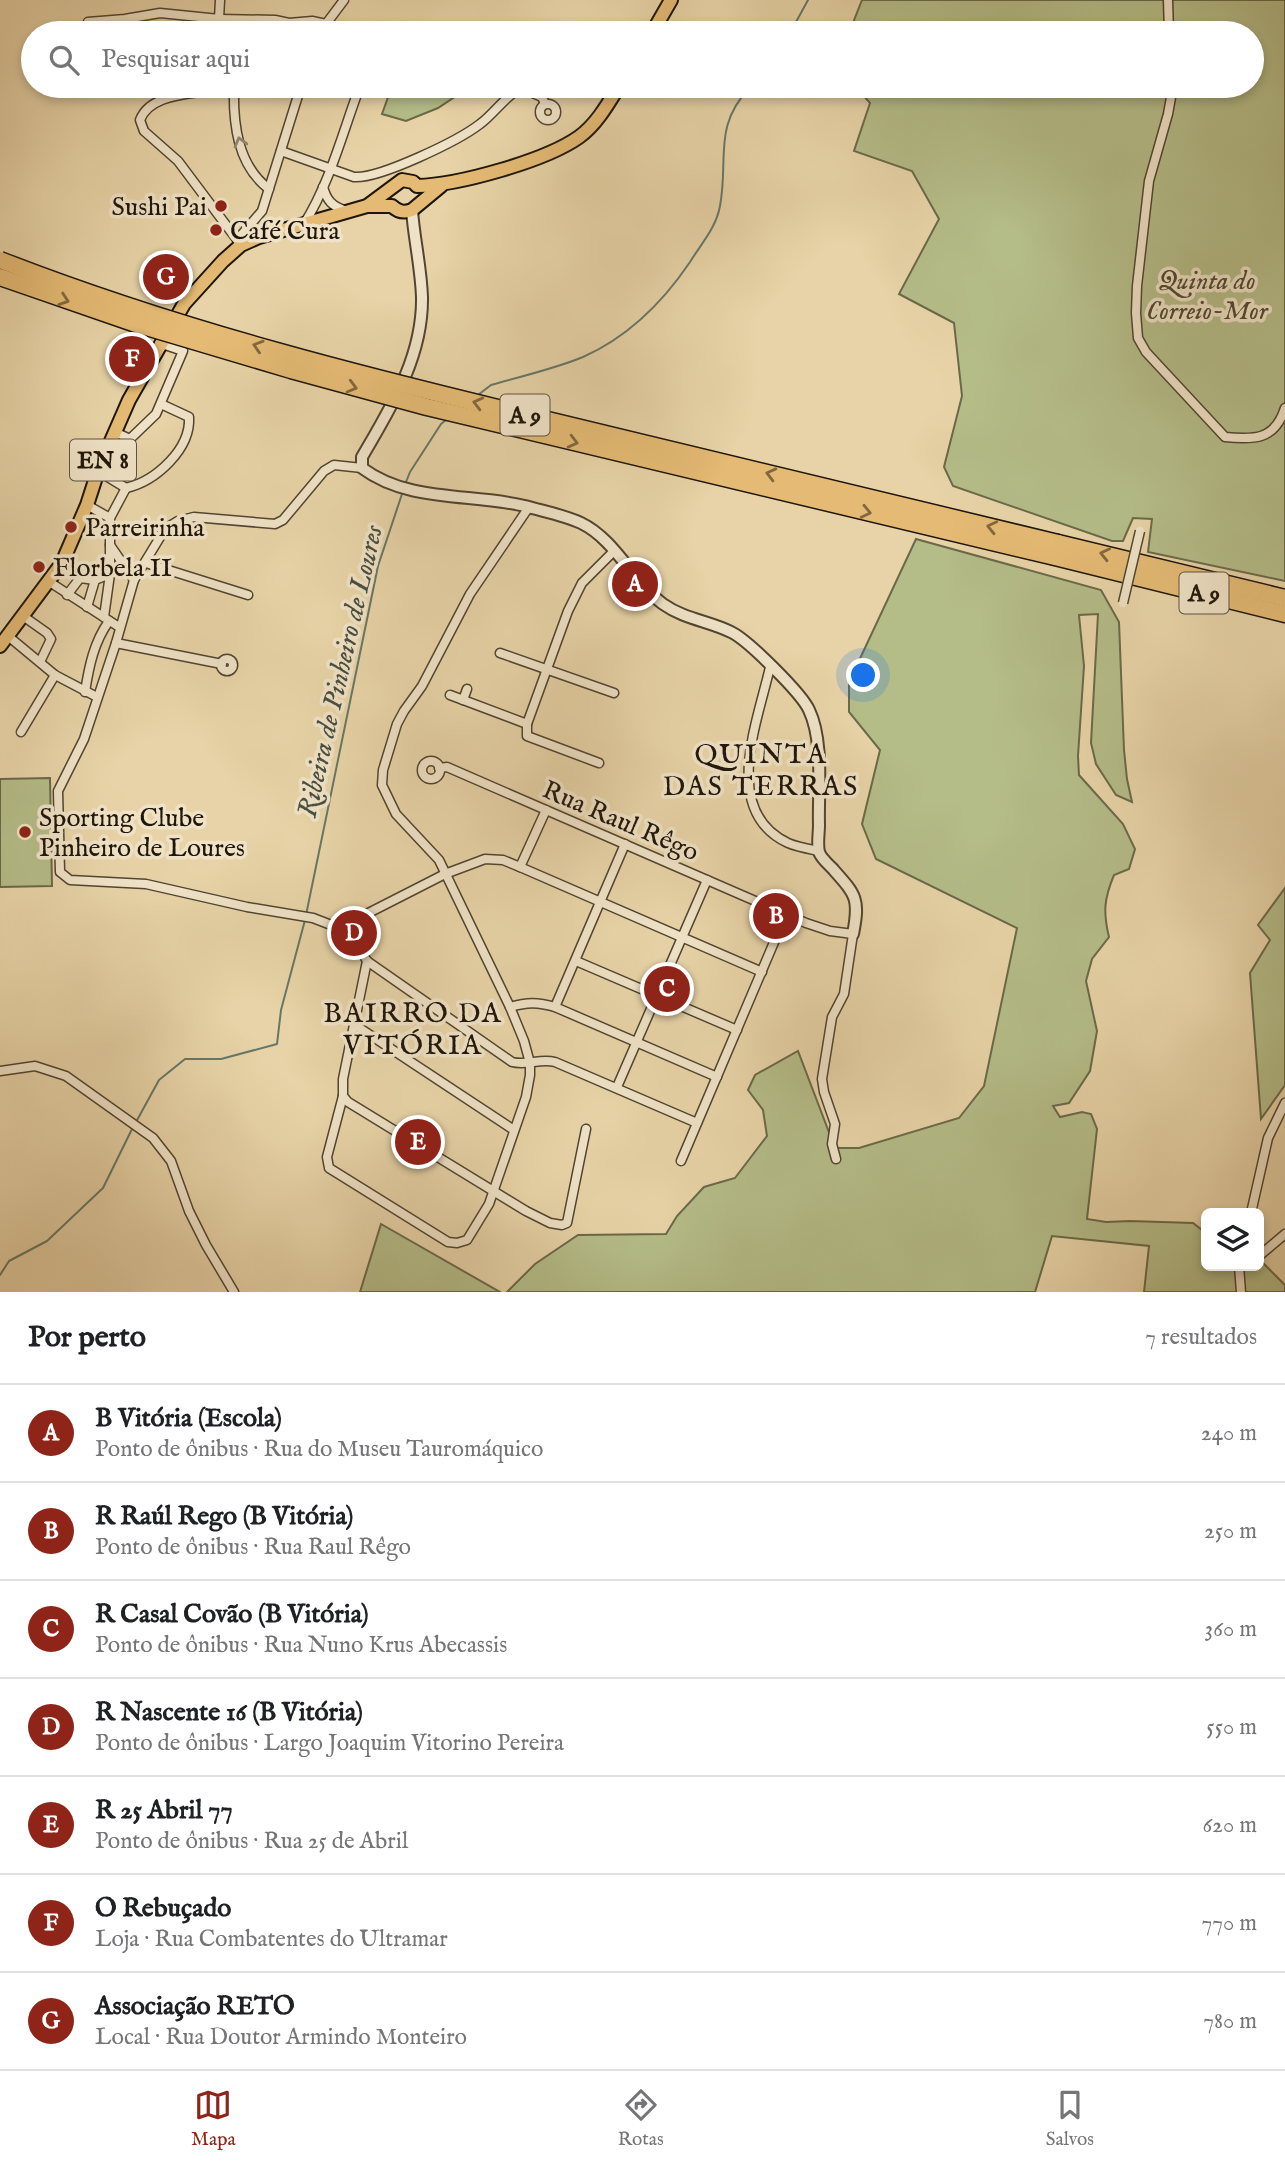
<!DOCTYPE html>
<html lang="pt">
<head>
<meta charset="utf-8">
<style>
  body { margin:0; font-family:"IM FELL English",serif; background:#f6f6f6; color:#202124 }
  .controls { position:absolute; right:21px; bottom:21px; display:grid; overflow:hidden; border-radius:10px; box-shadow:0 4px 10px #0003 }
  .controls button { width:63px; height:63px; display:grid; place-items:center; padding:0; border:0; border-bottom:2px solid #e0e0e0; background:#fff; color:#202124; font:35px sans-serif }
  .you { position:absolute; left:864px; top:676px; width:24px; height:24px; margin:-18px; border:5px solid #fff; border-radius:50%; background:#1a73e8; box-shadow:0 0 0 10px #1a73e833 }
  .badge { display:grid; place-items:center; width:46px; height:46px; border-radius:50%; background:#8f2418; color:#fff; font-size:23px; font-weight:700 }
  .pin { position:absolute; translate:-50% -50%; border:4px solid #fff; box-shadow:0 2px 7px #0006 }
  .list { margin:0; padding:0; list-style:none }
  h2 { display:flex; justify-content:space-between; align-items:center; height:91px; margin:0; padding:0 28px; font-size:30px }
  h2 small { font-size:23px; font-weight:400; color:#757577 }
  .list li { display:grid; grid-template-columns:46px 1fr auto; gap:21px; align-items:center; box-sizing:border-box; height:98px; padding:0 28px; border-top:2px solid #e0e0e0 }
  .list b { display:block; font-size:26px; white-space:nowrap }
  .list p { margin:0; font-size:23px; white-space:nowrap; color:#757577 }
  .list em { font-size:23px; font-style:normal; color:#757577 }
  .icon { flex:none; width:38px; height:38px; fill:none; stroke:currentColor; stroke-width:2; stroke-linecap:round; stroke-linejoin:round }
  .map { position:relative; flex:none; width:1285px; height:1292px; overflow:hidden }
  .search { position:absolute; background:#fff; box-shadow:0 4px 10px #0003; left:21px; right:21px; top:21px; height:77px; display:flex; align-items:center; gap:18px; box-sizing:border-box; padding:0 24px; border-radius:38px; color:#757577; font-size:26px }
  .sheet { height:777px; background:#fff }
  nav { display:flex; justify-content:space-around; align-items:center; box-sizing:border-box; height:98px; border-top:2px solid #e0e0e0; background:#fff; font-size:19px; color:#757577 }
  nav a { display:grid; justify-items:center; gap:4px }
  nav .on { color:#8f2418 }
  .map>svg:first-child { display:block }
  .green { fill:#b4bc88; stroke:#6a6949; stroke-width:2 }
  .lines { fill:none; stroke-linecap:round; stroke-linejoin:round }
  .stream { stroke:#677767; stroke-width:2 }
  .minor-casing { stroke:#514531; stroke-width:11 }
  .tertiary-casing { stroke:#514531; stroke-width:14 }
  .primary-casing { stroke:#1f160a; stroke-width:16 }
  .motorway-casing { stroke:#1f160a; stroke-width:19 }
  .minor { stroke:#efe2c6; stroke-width:8 }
  .tertiary { stroke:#efe2c6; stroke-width:10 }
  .primary { stroke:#e4ba74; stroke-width:12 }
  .motorway { stroke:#e4ba74; stroke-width:16 }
  .minor-bridge-casing { stroke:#514531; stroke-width:11; stroke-linecap:butt }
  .motorway-bridge-casing { stroke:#1f160a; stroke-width:19; stroke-linecap:butt }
  .minor-bridge { stroke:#efe2c6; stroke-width:8 }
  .motorway-bridge { stroke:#e4ba74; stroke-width:16 }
  .oneway { stroke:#918671 }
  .oneway2 { stroke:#82683f }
  .poi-dot { fill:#8f2418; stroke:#efe2c6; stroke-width:2.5 }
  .labels { text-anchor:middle; stroke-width:7; stroke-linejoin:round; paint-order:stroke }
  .shield { fill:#efe2c6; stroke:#5d5342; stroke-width:2 }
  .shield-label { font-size:24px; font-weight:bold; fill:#1f160a }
  .poi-label { font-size:26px; fill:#1f160a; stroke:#efe2c6; text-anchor:start }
  .park-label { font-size:26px; font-style:italic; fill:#4c4830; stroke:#efe2c6 }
  .street-label { font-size:26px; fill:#1f160a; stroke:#efe2c6 }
  .water-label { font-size:28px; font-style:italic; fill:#494f40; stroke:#efe2c6 }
  .neighbourhood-label { font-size:28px; letter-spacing:2px; fill:#1f160a; stroke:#efe2c6 }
</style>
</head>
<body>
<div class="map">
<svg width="1285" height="1292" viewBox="0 0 1285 1292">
  <rect width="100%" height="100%" fill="#e7d3a7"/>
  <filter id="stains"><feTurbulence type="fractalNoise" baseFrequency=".00286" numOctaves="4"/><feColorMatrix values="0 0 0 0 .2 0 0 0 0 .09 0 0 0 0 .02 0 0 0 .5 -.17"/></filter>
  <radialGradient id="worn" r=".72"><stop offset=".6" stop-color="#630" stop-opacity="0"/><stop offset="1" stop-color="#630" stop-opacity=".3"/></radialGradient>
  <g class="green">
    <path d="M862 0H1285V581L1148 552 1152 519 1133 518 1123 541H1112L953 486 944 467 962 396 954 323 899 294 939 219 912 171 854 151 870 103 855 86H1252V33H849Z"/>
    <path d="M392 86H471L438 108 406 121 382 114Z"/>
    <path d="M916 539 1101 590 1119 622 1124 750 1127 779 1132 802 1116 795 1096 764 1091 743 1098 614 1079 615 1084 666 1078 756 1079 775 1123 824 1135 849 1129 869 1114 875C1104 899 1103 912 1109 937L1092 959 1086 981 1097 1031 1090 1071 1069 1103 1053 1106 1060 1117 1082 1112 1091 1114 1097 1129 1087 1219 1106 1222 1130 1221 1193 1223 1206 1233V1266H1259V1259L1285 1285V1292H1144L1149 1246 1052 1236 1035 1292H507L535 1264 578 1235 666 1234 677 1216 704 1187 735 1178 767 1136 763 1110 748 1090 755 1075 798 1051 835 1148H859L959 1118 984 1086 1017 928 876 859 862 824 880 750 849 712V682Z"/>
    <path d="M50 778 52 886 0 887V779Z"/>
    <path d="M1285 888V1085L1261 1119 1250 973 1270 940 1258 925Z"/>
    <path d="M381 1224 500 1292H360Z"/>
  </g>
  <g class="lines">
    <g class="stream">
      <path d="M790 33 808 0"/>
      <path d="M478 395 491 385C522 376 554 369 583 357 628 337 663 302 690 262 701 244 716 228 720 206 729 157 712 127 751 86"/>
      <path d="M406 482 410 472 441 424 446 420"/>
      <path d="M306 915 378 566 403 491"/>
      <path d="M136 1122 159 1080 185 1059H221L277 1044 281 1010 305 920"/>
      <path d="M0 1275 9 1261 47 1241 103 1188 133 1127"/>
    </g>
    <defs>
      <g id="minor">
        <path d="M1168 0 1169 33"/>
        <path d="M88 22 125 19 160 13 219 19 220 0"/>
        <path d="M215 28 219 19 275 20 289 23 312 21 326 24 345 33"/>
        <path d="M180 33 215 28 217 33"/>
        <path d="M322 33 326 24 344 0"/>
        <path d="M216 86 212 90C188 95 150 94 140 120L144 131 178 161 241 245"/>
        <path d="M234 86C233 123 237 165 269 189"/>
        <path d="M1173 86 1168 114 1149 181 1137 286 1136 313 1138 338 1146 352 1225 437C1254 440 1275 440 1285 408"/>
        <circle cx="548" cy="112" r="8"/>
        <path d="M281 151 354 177C379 179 458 141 480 124 494 114 507 94 521 88L542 97 545 104"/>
        <path d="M323 187C327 201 332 206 346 211"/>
        <path d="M304 224C330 183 343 131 360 86"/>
        <path d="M241 245 240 237 243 233 262 211 301 86"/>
        <path d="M115 432 130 439 156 414 183 351 159 343"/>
        <path d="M362 468 334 465 324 471 283 520 275 524 194 517 178 521 165 529 134 580 116 643 84 739 58 791 60 872 70 880 146 884 247 907 313 918 339 928 358 946 367 961 512 1062C527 1066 540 1058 555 1062L697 1123"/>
        <path d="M98 471 126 488"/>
        <path d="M126 488C156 481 191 449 189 417L161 404"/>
        <path d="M126 488 110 518V545L134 580"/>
        <path d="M87 505 110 518"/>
        <path d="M146 563 248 595"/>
        <path d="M48 581 119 627"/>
        <path d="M67 595 80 578 95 580"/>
        <path d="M87 607 95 580 110 574"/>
        <path d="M23 616 47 633 51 639 40 662"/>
        <path d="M104 617 110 574V545"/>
        <path d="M8 636 55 675 97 697"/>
        <path d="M116 643 222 664"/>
        <path d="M500 653 614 693"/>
        <circle cx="227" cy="665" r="6"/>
        <path d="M770 667C758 721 720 811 788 843 797 847 809 849 819 851"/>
        <path d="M85 692C89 666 94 642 109 621"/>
        <path d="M450 695 527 724V736L599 763"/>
        <path d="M463 700 467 689"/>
        <path d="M527 724 568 611 582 583 614 551"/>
        <path d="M21 732 55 675"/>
        <circle cx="431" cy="770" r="9"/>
        <path d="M439 768 447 767 806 923 830 931 853 934 844 994 832 1017 822 1079 824 1092 835 1124 832 1144 836 1159"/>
        <path d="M520 867 546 810"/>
        <path d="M339 928 445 874 485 859 503 860 520 867 762 972"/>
        <path d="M367 961 343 1079V1096L348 1102 526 1211 550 1223 562 1225 567 1223 586 1129"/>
        <path d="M576 961 737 1030"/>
        <path d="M510 1007C527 1002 538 1002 555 1007L717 1077"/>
        <path d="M555 1007 625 844"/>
        <path d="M355 1025 514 1130"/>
        <path d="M0 1071 35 1066 66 1076 153 1138 171 1161 189 1211 206 1245 234 1292"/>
        <path d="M617 1087 707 880"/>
        <path d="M343 1096 327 1157 329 1168 448 1242 457 1243 467 1240 489 1204 526 1097 530 1075V1063L524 1041 510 1007 439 860 396 814 382 785 383 770 397 724 404 711 422 686 470 594 529 507"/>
        <path d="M681 1161 786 914"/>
        <path d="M1251 1213 1268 1138 1285 1103"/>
        <path d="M1259 1256 1285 1234"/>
        <path d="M1239 1266 1241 1292"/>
      </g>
      <path id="tertiary" d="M412 210C414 239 421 267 422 297 423 357 391 407 362 457V468C409 503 471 493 525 506 542 511 564 515 581 523 616 540 632 581 663 604 684 619 709 621 731 632 748 640 802 694 809 710 824 741 818 792 819 825 819 833 817 844 819 852 821 858 828 864 832 868 856 895 860 898 853 934"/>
      <g id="primary">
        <path d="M652 33 671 0"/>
        <path d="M367 206H392C398 212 404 213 412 210L441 186"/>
        <path d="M0 646 62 563 87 505 98 471 129 400 184 304 223 261 241 245 259 237 367 206 402 180 413 182 417 186C458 185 545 161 579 137 596 125 608 104 619 86"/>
      </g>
      <g id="motorway">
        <path d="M1058 543 1285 598"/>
        <path d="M1055 557 1285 614"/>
      </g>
    </defs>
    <use href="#minor" class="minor-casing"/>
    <use href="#tertiary" class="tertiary-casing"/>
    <use href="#primary" class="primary-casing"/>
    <use href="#motorway" class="motorway-casing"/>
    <use href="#minor" class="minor"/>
    <use href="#tertiary" class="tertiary"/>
    <use href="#primary" class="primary"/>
    <use href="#motorway" class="motorway"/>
    <defs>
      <path id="minor-bridge" d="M1123 603 1140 531"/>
      <g id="motorway-bridge">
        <path d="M0 260C182 331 371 378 560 423 726 463 892 503 1058 543"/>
        <path d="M0 277 133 323 291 370 427 407 1055 557"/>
      </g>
    </defs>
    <use href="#minor-bridge" class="minor-bridge-casing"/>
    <use href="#motorway-bridge" class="motorway-bridge-casing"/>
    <use href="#minor-bridge" class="minor-bridge"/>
    <use href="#motorway-bridge" class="motorway-bridge"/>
  </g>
  <defs><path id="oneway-chevron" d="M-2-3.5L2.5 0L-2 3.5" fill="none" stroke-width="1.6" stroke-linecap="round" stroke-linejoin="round" transform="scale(1.75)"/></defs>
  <use class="oneway" href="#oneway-chevron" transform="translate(240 142) rotate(-105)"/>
  <g class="oneway2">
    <use href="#oneway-chevron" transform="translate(64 300) rotate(19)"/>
    <use href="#oneway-chevron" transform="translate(258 346) rotate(-163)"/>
    <use href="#oneway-chevron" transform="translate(352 387) rotate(15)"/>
    <use href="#oneway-chevron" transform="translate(478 403) rotate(-166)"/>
    <use href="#oneway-chevron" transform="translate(573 442) rotate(14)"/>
    <use href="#oneway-chevron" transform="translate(771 474) rotate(-166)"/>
    <use href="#oneway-chevron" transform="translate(866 512) rotate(13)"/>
    <use href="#oneway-chevron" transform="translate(992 527) rotate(-167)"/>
    <use href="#oneway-chevron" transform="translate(1105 554) rotate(-167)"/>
  </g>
  <g class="poi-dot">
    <circle cx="221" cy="206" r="7"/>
    <circle cx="216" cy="230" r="7"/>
    <circle cx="71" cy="527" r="7"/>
    <circle cx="39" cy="567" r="7"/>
    <circle cx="25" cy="832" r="7"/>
  </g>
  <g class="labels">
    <g class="shield">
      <rect x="500.5" y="394.5" width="49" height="41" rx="5"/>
      <rect x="70" y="439.5" width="66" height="41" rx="5"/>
      <rect x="1179.5" y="572.5" width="49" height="41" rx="5"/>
    </g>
    <g class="shield-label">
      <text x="525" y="423">A 9</text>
      <text x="103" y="468">EN 8</text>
      <text x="1204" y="601">A 9</text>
    </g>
    <g class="poi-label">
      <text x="207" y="215" text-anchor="end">Sushi Pai</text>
      <text x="230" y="239">Café Cura</text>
      <text x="85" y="536">Parreirinha</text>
      <text x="53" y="576">Florbela II</text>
      <text x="39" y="826">Sporting Clube<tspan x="39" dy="30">Pinheiro de Loures</tspan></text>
    </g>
    <g class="park-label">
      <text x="1207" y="289">Quinta do<tspan x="1207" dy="30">Correio-Mor</tspan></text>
    </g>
    <g class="street-label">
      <text transform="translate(621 820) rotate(23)" y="9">Rua Raul Rêgo</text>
    </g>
    <g class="water-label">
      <text transform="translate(339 671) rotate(-77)" y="10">Ribeira de Pinheiro de Loures</text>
    </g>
    <g class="neighbourhood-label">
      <text x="761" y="763">QUINTA<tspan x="761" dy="32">DAS TERRAS</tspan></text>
      <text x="413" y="1022">BAIRRO DA<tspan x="413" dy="32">VITÓRIA</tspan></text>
    </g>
  </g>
  <rect width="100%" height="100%" filter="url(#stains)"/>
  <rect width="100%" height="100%" fill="url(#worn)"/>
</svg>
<div class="controls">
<button><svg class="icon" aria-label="layers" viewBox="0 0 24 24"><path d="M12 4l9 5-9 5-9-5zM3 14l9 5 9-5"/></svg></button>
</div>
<div class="you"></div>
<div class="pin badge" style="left:635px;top:584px">A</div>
<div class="pin badge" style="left:776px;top:916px">B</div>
<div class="pin badge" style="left:667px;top:989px">C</div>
<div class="pin badge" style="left:354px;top:933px">D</div>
<div class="pin badge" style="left:418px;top:1142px">E</div>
<div class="pin badge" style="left:132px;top:359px">F</div>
<div class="pin badge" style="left:166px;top:277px">G</div>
<div class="search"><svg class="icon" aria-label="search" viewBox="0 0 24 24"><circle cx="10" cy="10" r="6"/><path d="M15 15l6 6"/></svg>Pesquisar aqui</div>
</div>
<section class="sheet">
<h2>Por perto<small>7 resultados</small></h2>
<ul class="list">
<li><span class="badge">A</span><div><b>B Vitória (Escola)</b><p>Ponto de ônibus · Rua do Museu Tauromáquico</p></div><em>240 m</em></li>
<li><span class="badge">B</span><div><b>R Raúl Rego (B Vitória)</b><p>Ponto de ônibus · Rua Raul Rêgo</p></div><em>250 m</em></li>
<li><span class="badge">C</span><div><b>R Casal Covão (B Vitória)</b><p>Ponto de ônibus · Rua Nuno Krus Abecassis</p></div><em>360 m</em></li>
<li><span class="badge">D</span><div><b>R Nascente 16 (B Vitória)</b><p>Ponto de ônibus · Largo Joaquim Vitorino Pereira</p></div><em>550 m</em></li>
<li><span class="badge">E</span><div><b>R 25 Abril 77</b><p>Ponto de ônibus · Rua 25 de Abril</p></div><em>620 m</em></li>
<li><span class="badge">F</span><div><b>O Rebuçado</b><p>Loja · Rua Combatentes do Ultramar</p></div><em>770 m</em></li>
<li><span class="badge">G</span><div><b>Associação RETO</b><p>Local · Rua Doutor Armindo Monteiro</p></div><em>780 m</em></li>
</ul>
</section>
<nav>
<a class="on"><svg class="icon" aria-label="map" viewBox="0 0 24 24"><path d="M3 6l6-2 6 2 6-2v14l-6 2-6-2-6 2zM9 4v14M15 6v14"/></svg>Mapa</a>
<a><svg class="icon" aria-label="directions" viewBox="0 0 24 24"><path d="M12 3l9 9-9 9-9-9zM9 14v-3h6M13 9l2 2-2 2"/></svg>Rotas</a>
<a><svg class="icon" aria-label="saved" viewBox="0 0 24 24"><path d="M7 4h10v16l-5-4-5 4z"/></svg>Salvos</a>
</nav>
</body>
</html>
